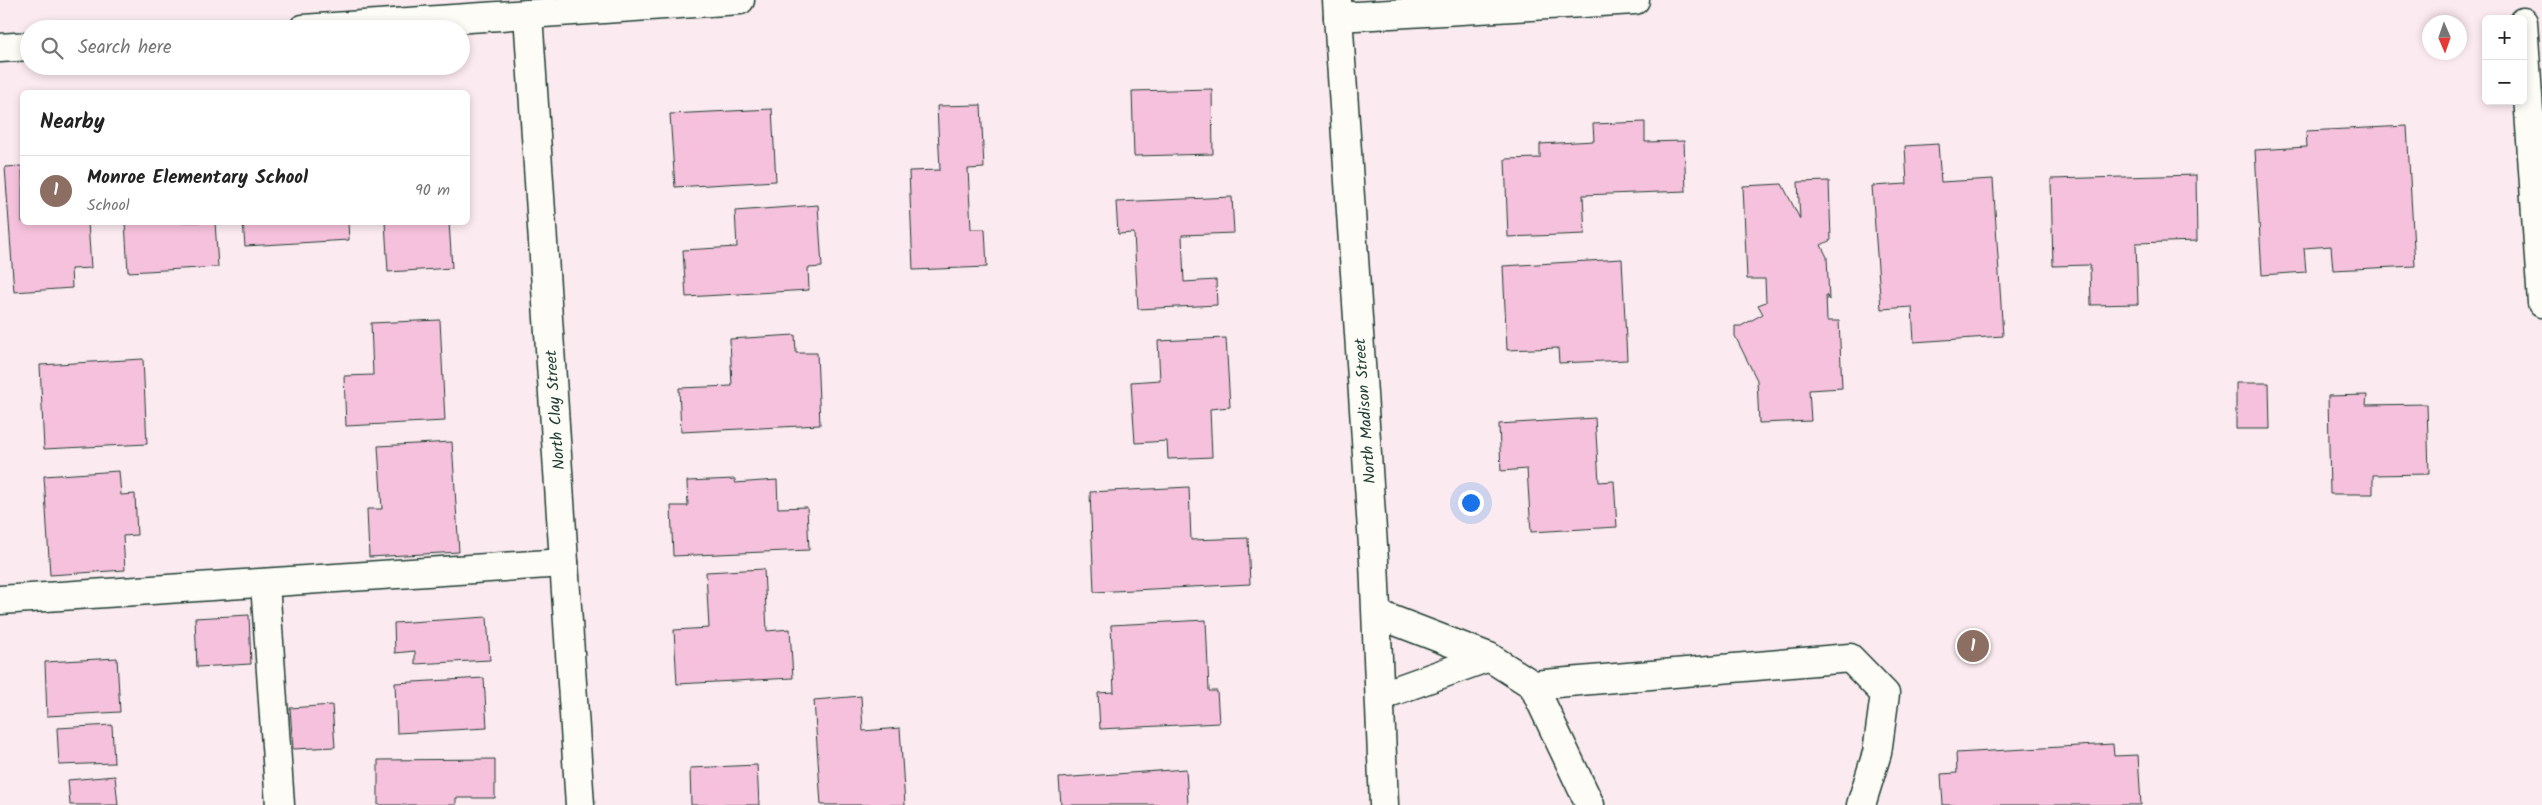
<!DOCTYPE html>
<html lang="en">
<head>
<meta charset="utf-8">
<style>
  body { margin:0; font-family:Kalam,sans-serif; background:#f2f2f2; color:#222 }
  .controls { position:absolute; right:15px; top:15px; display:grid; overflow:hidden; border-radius:8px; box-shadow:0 2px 8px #0003 }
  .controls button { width:45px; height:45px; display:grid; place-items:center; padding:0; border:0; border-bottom:1px solid #e0e0e0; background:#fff; color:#222; font:25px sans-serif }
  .compass { position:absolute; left:2422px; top:15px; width:45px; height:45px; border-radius:50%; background:#fff; box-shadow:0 2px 8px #0003; rotate:178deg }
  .you { position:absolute; left:1470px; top:502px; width:18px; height:18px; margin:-12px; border:4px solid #fff; border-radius:50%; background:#1a73e8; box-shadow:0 0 0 8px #1a73e833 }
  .badge { display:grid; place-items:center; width:32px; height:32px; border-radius:50%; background:#1f6fb2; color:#fff; font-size:16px; font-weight:700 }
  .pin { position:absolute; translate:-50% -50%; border:2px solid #fff; box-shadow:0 1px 5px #0006 }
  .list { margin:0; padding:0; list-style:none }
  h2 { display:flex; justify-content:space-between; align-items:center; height:65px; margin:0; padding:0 20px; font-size:21px }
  h2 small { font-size:16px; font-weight:400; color:#767676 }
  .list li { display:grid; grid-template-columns:32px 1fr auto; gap:15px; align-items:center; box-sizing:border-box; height:70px; padding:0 20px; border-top:1px solid #e0e0e0 }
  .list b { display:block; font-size:19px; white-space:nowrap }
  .list p { margin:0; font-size:16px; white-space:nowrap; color:#767676 }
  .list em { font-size:16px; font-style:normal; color:#767676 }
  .icon { flex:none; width:28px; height:28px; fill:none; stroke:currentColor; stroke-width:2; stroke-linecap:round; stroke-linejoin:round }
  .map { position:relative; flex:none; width:2542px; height:805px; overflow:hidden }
  .search { position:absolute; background:#fff; box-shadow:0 2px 8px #0003; left:20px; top:20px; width:450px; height:55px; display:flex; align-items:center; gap:12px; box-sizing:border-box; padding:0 18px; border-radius:28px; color:#767676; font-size:19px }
  .panel { position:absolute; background:#fff; box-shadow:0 2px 8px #0003; left:20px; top:90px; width:450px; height:135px; border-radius:8px }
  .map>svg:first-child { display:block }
  .building { fill:#f6c1dc; stroke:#1f3d34 }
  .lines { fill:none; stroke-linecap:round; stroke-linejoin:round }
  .minor-casing { stroke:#1f3d34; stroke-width:31 }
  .minor { stroke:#fdfcf7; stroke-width:28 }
  .labels { text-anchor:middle; stroke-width:4; stroke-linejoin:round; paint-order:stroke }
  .street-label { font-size:16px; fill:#1f3d34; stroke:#fdfcf7 }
</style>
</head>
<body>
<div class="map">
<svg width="2542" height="805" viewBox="0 0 2542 805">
  <rect width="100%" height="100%" fill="#fbeaef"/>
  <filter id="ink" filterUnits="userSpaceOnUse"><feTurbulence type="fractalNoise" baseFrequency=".02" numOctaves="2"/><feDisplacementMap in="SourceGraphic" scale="10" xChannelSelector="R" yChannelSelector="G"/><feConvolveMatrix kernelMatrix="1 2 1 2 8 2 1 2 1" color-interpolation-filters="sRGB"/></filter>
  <g filter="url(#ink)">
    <g class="building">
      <path d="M1212 89 1213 154 1134 156 1132 91Z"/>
      <path d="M981 105 984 168 968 169 971 229H985L987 267 913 270 909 171 940 170 937 106Z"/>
      <path d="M772 109 776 181 675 187 670 114Z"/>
      <path d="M1645 122V142L1684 141 1686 191 1583 195 1585 234 1508 237 1505 159 1540 158V144L1594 141 1593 124Z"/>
      <path d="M2407 126 2415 266 2333 270 2331 246 2304 248 2306 272 2262 275 2255 150 2307 147 2306 131Z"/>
      <path d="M1938 144 1941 182 1993 179 2003 336 1914 342 1912 307 1881 309 1872 186 1907 184 1905 146Z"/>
      <path d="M22 166V222H88L91 268 71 269 72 288 14 292 5 167Z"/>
      <path d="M2196 175 2197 241 2136 243 2138 304 2091 305 2090 265 2053 266 2051 179Z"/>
      <path d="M1829 181 1831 240 1821 245 1827 257 1829 300 1826 295 1827 321H1839L1842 388 1809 390 1811 421 1759 423 1757 380 1735 336V326H1741L1763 314 1758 305 1766 302 1765 279H1747L1743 186 1782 184 1800 219 1798 182Z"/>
      <path d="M1232 197 1234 233 1182 235 1184 282 1216 280 1217 305 1138 309 1134 233 1118 234 1116 202Z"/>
      <path d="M818 205 822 267 808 268 809 290 686 297 683 250 737 247 735 211Z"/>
      <path d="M125 222H215L218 267 128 272Z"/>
      <path d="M243 222H348L349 240 245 246Z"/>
      <path d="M385 222H449L452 268 388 272Z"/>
      <path d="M1622 259 1627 360 1559 363 1558 348 1507 350 1503 266Z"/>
      <path d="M440 320 445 421 346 426 344 376 373 375 371 323Z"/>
      <path d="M795 335 796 353H817L820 425 681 432 679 388 732 386 730 339Z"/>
      <path d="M1226 338 1230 407 1210 409 1212 457 1168 459 1167 441 1135 443 1131 382 1160 380 1158 341Z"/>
      <path d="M143 359 147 444 44 449 40 365Z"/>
      <path d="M2236 383H2269L2270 429H2236Z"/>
      <path d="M2367 395 2366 405 2427 404 2429 474 2373 475V494H2330L2328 396Z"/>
      <path d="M1595 418 1599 482 1614 481 1617 527 1531 532 1527 469 1501 471 1499 424Z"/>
      <path d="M452 442 459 552 369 557 367 509H382L378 446Z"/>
      <path d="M119 471 121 495 135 494 137 535 123 536 125 570 50 575 44 476Z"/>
      <path d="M735 479V483L777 480 778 508 807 507 809 550 673 556 671 506H688L687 481Z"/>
      <path d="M1189 487 1191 540 1248 538 1250 584 1094 592 1090 492Z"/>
      <path d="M764 569 767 631 790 629 793 678 677 684 674 630 709 628 706 572Z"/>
      <path d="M249 615 251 664 197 667 195 618Z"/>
      <path d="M487 617 490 660 415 664V651L395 653 394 623Z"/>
      <path d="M1206 620 1209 691H1217L1219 723 1100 729 1098 693 1114 692 1111 625Z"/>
      <path d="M117 658 120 712 47 716 45 662Z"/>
      <path d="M484 678 487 728 397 733 395 683Z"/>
      <path d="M861 696 863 731 900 728 905 805H821L814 700Z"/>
      <path d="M332 705 335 747 293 749 290 708Z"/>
      <path d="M112 725 114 763 59 765 57 728Z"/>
      <path d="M2113 744 2114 756 2138 755 2141 805H1943L1941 774 1957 773 1956 753Z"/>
      <path d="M495 759V798H456V805H378V760Z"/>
      <path d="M757 765 759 805H691L690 768Z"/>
      <path d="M1186 769 1188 805H1061L1059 778Z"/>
      <path d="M115 776 118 805H70L68 780Z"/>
    </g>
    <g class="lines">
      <defs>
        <g id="minor">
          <path d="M1337 0 1374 561 1384 805"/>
          <path d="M528 14 580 805"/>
          <path d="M1338 17 1635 0"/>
          <path d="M2523 22 2542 303"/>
          <path d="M303 29 740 0"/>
          <path d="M0 48 29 46"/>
          <path d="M265 583 280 805"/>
          <path d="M0 600 564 563"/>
          <path d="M1377 614 1489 657 1533 685 1590 805"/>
          <path d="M1533 685 1850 658 1885 694 1877 753 1861 805"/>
          <path d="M1380 696 1489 657"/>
        </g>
      </defs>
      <use href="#minor" class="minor-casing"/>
      <use href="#minor" class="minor"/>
    </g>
  </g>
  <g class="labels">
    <g class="street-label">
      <text transform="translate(554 410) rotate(-94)" y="6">North Clay Street</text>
      <text transform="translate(1364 411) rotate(-94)" y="6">North Madison Street</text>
    </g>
  </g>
</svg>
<div class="controls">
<button>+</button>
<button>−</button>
</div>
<svg class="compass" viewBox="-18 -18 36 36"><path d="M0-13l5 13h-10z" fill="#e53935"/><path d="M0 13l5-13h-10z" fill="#767676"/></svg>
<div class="you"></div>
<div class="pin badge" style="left:1973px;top:646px;background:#8d6e63">1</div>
<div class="search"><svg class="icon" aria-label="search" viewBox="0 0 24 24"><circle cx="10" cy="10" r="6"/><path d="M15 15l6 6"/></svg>Search here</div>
<section class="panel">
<h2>Nearby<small></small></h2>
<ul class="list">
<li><span class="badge" style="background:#8d6e63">1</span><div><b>Monroe Elementary School</b><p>School</p></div><em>90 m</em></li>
</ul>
</section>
</div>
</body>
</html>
